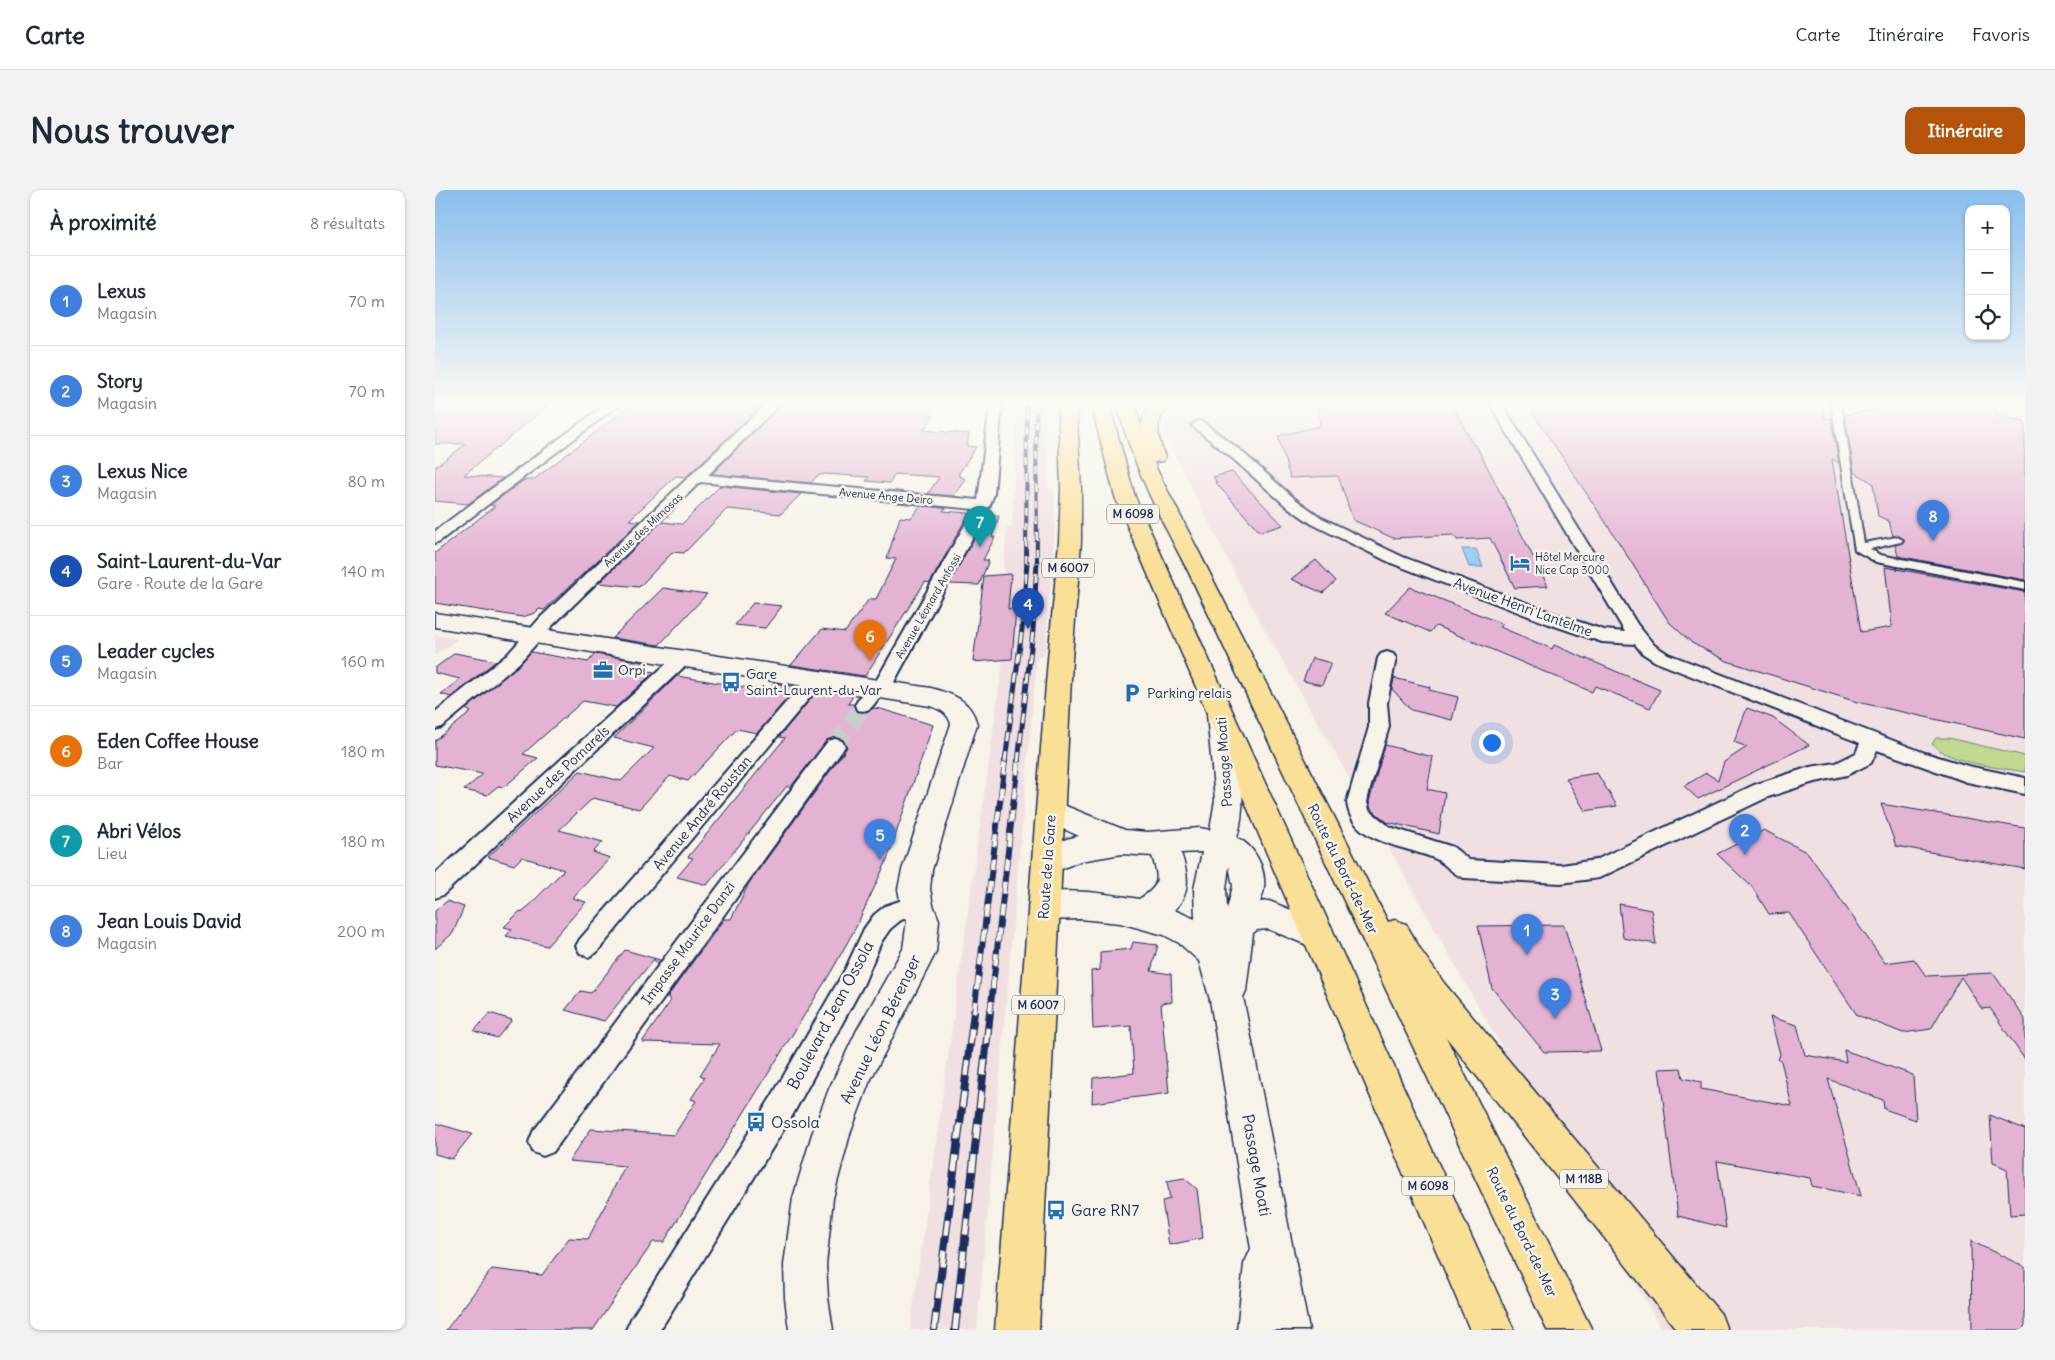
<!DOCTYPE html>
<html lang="fr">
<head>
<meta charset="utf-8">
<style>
  body { margin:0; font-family:Delius,sans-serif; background:#f2f2f3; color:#1f2937 }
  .controls { position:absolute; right:15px; top:15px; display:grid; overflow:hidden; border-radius:10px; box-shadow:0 1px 4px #0004 }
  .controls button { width:45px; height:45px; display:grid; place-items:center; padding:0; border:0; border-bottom:1px solid #e0e1e3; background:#fff; color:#1f2937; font:25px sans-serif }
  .you { position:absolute; left:1056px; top:552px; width:18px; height:18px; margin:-12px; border:4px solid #fff; border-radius:50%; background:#1a73e8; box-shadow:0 0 0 8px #1a73e833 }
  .badge { display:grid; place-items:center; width:32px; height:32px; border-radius:50%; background:#b45309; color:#fff; font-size:16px; font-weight:700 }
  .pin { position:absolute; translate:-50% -41px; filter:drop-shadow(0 1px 2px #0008) }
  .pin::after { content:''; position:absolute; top:26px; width:18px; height:15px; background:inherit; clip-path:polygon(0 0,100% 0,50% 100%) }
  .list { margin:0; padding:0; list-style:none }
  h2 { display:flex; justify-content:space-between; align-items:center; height:65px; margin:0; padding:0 20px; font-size:21px }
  h2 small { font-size:16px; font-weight:400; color:#747a83 }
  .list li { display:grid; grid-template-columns:32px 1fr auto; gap:15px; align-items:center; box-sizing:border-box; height:90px; padding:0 20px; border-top:1px solid #e0e1e3 }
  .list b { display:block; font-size:19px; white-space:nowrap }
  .list p { margin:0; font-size:16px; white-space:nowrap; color:#747a83 }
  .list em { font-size:16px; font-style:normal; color:#747a83 }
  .icon { flex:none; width:28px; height:28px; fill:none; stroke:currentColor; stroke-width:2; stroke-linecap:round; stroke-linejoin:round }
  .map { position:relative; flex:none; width:1590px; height:1140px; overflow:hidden; border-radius:10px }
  header { display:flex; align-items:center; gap:30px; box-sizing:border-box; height:70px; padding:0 25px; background:#fff; border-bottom:1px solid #e0e1e3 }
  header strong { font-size:24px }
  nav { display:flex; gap:28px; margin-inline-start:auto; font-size:18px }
  .intro { display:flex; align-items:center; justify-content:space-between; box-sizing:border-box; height:120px; padding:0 30px }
  h1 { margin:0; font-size:35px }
  .button { padding:12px 22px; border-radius:10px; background:#b45309; color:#fff; font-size:18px; font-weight:700 }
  main { display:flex; gap:30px; padding:0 30px }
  aside { flex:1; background:#fff; border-radius:10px; box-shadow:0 1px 4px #0004 }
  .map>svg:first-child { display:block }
  .built { fill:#f1e0e2 }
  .green { fill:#c1d990; stroke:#6e8477 }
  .water { fill:#99cdf7; stroke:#678eba }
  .building { fill:#e4b3d3; stroke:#1b2f5e }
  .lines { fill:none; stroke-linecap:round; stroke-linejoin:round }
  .minor-tunnel { stroke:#cbcccc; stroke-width:18; stroke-dasharray:18 9; stroke-linecap:butt }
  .pedestrian-casing { stroke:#1b2f5e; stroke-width:4 }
  .minor-casing { stroke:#1b2f5e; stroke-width:4 }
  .secondary-casing { stroke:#1b2f5e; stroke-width:3 }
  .primary-casing { stroke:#1b2f5e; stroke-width:3 }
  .pedestrian { fill:#f7f3e8; fill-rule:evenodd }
  .minor { fill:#f7f3e8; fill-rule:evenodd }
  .secondary { fill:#f7f3e8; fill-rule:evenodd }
  .primary { fill:#fadf96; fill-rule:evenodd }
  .rail-far3-casing { stroke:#1b2f5e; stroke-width:4 }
  .rail-far2-casing { stroke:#1b2f5e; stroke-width:5 }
  .rail-far1-casing { stroke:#1b2f5e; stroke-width:6 }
  .rail-casing { stroke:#1b2f5e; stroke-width:8 }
  .rail-far3 { stroke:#f7f3e8; stroke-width:2.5; stroke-dasharray:8; stroke-linecap:butt }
  .rail-far2 { stroke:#f7f3e8; stroke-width:3; stroke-dasharray:10; stroke-linecap:butt }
  .rail-far1 { stroke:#f7f3e8; stroke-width:4.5; stroke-dasharray:12; stroke-linecap:butt }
  .rail { stroke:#f7f3e8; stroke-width:5.5; stroke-dasharray:16; stroke-linecap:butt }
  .labels { text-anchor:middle; stroke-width:5; stroke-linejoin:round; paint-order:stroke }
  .far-street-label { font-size:11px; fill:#1b2f5e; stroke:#f7f3e8 }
  .far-poi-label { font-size:11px; fill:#1b2f5e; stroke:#f7f3e8; text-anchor:start }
  .shield { fill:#f7f3e8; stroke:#5d6a87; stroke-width:1 }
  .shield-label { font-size:12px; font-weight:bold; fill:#1b2f5e }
  .street-label { font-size:14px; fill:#1b2f5e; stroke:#f7f3e8 }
  .poi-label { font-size:14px; fill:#1b2f5e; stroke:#f7f3e8; text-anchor:start }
  .near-street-label { font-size:16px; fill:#1b2f5e; stroke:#f7f3e8 }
  .near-poi-label { font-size:16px; fill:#1b2f5e; stroke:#f7f3e8; text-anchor:start }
</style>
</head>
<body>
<header>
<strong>Carte</strong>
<nav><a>Carte</a><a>Itinéraire</a><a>Favoris</a></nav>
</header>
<div class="intro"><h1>Nous trouver</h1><a class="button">Itinéraire</a></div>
<main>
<aside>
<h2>À proximité<small>8 résultats</small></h2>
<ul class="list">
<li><span class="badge" style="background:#3f7fe0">1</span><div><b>Lexus</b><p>Magasin</p></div><em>70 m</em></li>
<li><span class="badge" style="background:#3f7fe0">2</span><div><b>Story</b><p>Magasin</p></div><em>70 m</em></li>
<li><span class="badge" style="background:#3f7fe0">3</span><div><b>Lexus Nice</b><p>Magasin</p></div><em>80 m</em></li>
<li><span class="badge" style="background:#1a4fb4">4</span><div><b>Saint-Laurent-du-Var</b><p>Gare · Route de la Gare</p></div><em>140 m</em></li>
<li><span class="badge" style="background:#3f7fe0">5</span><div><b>Leader cycles</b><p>Magasin</p></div><em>160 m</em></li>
<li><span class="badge" style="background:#e8710a">6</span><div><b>Eden Coffee House</b><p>Bar</p></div><em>180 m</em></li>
<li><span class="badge" style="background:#0f9aa8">7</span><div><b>Abri Vélos</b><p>Lieu</p></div><em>180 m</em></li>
<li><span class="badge" style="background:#3f7fe0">8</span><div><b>Jean Louis David</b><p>Magasin</p></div><em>200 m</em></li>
</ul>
</aside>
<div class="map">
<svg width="1590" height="1140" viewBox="0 0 1590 1140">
  <rect width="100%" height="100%" fill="#f7f3e8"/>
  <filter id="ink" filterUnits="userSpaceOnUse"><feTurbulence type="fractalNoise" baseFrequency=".02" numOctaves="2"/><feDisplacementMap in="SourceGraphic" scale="10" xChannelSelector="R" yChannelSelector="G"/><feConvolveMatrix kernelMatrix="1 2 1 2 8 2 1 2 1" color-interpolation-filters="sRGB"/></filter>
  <g filter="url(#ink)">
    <g class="built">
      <path d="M582 214H610L614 299H619L620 337 610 466 602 467 542 1140H475L568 470 538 472 545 421 562 401 564 385 568 384 572 337H577Z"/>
      <path d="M753 214H1590V1140H1227L815 413 727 239 741 218Z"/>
      <path d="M0 445 23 449 0 465Z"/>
    </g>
    <path class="green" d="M1501 548H1514L1590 566V582C1563 577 1516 574 1497 554Z"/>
    <path class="water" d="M1027 359H1041L1048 377H1034Z"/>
    <g class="building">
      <path d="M0 214 113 216 29 285 68 288 33 314 0 311V277L31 254H0Z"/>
      <path d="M198 214H328L251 287 241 286 194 330 205 331 109 420 104 419 100 423 87 427 0 413V363L60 316 55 315 89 290H98Z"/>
      <path d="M347 214H500L492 225 499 226 488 240 534 244 532 256 541 257 523 285 530 289 519 306 493 304 504 287 460 284 455 293 431 291 434 287 390 284 382 286 376 293 277 284Z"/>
      <path d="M889 214H1017L1038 255H1041L1113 396 1080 398 1055 348 1022 350 1019 345 958 348 918 330 903 286 855 288 843 246 885 236 883 219 890 218Z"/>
      <path d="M1092 214H1388L1390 229 1396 228 1404 273 1397 269 1426 442 1457 437 1450 377 1590 402V549L1422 512 1292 471 1257 453 1234 432 1181 348Z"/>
      <path d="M1438 214H1559L1564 227 1590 231V390L1463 366 1460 355 1467 353 1470 350 1463 345 1458 346 1454 331 1443 326 1438 293 1419 282 1410 225 1439 220Z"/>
      <path d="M797 282 848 335 825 342 780 292H782L778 287Z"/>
      <path d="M285 296 366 304 346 324 292 319 249 363 238 362 204 397 164 393 226 332 247 334Z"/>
      <path d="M485 316 511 318 508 321 534 323 495 393 490 392 430 486 356 475 387 439 410 442 434 409H441L461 369 452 368 465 327 476 328Z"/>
      <path d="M552 325 564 326 557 347H560L548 370H554L544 395 514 394Z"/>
      <path d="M881 370 901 391 888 403 856 389Z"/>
      <path d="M576 384 573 419 581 418 577 469 538 472 549 386Z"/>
      <path d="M975 397 1068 434 1065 437 1117 459 1119 455 1225 500 1215 518 1160 496 1157 502 1001 436 995 442 950 423Z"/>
      <path d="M228 398 272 404 224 455 177 448Z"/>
      <path d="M318 413 347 416 330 438 300 435Z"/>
      <path d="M96 462 153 472 160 464 208 472 201 479 219 482 181 517 148 511 88 564 103 568 69 597 63 596 52 605 29 600 48 584 0 575V551L36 522 31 519 85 474Z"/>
      <path d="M20 463 61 471 16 507 6 504 25 489 0 483V478Z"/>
      <path d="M877 468 896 473 887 495 868 491Z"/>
      <path d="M242 486 333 501 339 493 362 497 322 543 302 539 253 591 235 586 204 619 158 608 124 640 168 652 158 662 175 668 137 708 151 712 112 756 71 746 77 739 69 737 85 721 88 722 129 680 87 667 79 675 53 667 145 581 186 591 219 558 179 548Z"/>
      <path d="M959 488 995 497 994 500 1023 507 1017 530 976 520 957 499Z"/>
      <path d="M383 500 418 506 413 514H418L422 522H431L439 518 446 519 498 535 452 670 421 737 396 782 229 1052H218L158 1140H11L57 1079 107 1085 134 1048 153 1049 190 976 134 971 156 939 239 945 261 911 256 909 270 887 265 885 285 854 207 852 235 812 233 806 289 729H296L314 693 409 562 412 557 409 550 401 547 392 550 355 598 352 596 272 695 242 687 258 668 253 667 350 548 344 547Z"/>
      <path d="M1312 518 1338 528 1374 555 1263 609 1249 596 1271 583 1283 590 1289 572 1312 557 1299 552Z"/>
      <path d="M950 555 998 567 992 599 1010 603 1004 644 952 632 936 619 934 612Z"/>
      <path d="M1162 583 1182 616 1150 621 1131 588Z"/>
      <path d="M1446 614 1590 638V679L1461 656Z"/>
      <path d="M1329 640 1373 663 1450 773 1479 769 1491 786 1558 783 1590 829V870L1555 818 1547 819 1526 787 1496 839 1468 843 1422 825 1354 723 1334 724 1317 697 1282 664Z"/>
      <path d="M12 711 29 717 18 743 0 759V721Z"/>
      <path d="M1184 714 1216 720 1221 754 1188 748Z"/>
      <path d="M1129 735 1166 861 1109 862 1057 798 1043 736Z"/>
      <path d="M698 752 723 755 716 781 736 784 737 812 726 813 734 903 657 913 658 888 699 883 696 836 658 839 656 781 665 780V762L696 759Z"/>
      <path d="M190 760 225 770 222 775 219 769 169 831 130 820 146 801 156 803Z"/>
      <path d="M55 823 77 830 62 848 39 841Z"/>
      <path d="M1335 827 1362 835 1370 865 1411 872 1409 860 1478 885 1481 930 1449 919 1448 910 1393 889 1426 1006 1377 996 1375 988 1282 971 1291 1038 1243 1026 1224 879 1246 878 1248 888 1266 892V899L1357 916 1346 871 1343 870 1345 864Z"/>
      <path d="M1555 925 1590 939V1024L1575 1025 1572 979 1558 973Z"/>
      <path d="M0 933 37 944 17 969 0 964Z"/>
      <path d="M749 988 762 999 768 1048 734 1055 727 1011 735 1009 732 991Z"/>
      <path d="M1536 1051 1590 1077V1140H1537Z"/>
    </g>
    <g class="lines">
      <path class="minor-tunnel" d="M400 556 429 515"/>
      <defs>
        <path id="pedestrian" d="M1396 214H1406L1429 353 1462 347 1468 350 1466 352 1435 359 1445 365 1590 392V400L1441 372 1420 360Z"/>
        <g id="minor">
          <path d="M171 214H185L5 351 0 353V341Z"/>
          <path d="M331 214H345L273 285 543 310 555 214H567L559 304 555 315 452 505 445 506C438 516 435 523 422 520L420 515 433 494 440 493 539 319 265 292 118 435 84 473 7 537 0 539V522L72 465 106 427Z"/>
          <path d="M1055 214H1067L1202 434 1219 455 1233 464 1490 563 1533 576 1590 588V604L1532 592 1442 560 1436 573 1412 585 1376 593 1333 607 1164 688 1126 693 1029 688C1017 684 1011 674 1001 669 970 655 916 654 912 612L934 537V513L943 468 946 464 952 462 958 464 961 468 952 513 954 537 935 599 932 612 934 620 955 637 1018 657 1034 670 1126 675 1161 670 1319 595 1375 577 1401 573 1421 563 1425 553 1221 472 1207 463 1200 454 1167 452 1114 434 956 373 877 334 850 315 796 267 756 235 763 231 768 232 806 261 860 309 887 328 968 367 1126 426 1169 440 1190 442Z"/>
          <path d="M246 464 252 466 255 470 252 474 8 705 0 708V684L240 466Z"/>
          <path d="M380 484 386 486 389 490 386 494 161 763 153 767 145 763 141 756 145 749 374 486Z"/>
          <path d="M400 549 407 551 410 556 407 561 118 962 108 966 98 962 94 952 98 942 393 551Z"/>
          <path d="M482 705 490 708 494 715 490 722 466 730 455 739 446 752 429 793 357 926 225 1140H191L196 1129 337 906 411 778 429 739 439 725 450 716Z"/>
        </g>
        <g id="secondary">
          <path d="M0 423 496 498C518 504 536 510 542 534L497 680 495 699 498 715 504 730 501 762 434 893 415 944 398 1008 391 1075 393 1108 398 1140H354L350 1108 349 1075 358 1008 377 944 394 899 422 840 468 759 472 730 466 715 463 699 467 680 516 534C513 523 505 519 495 516L0 437Z"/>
          <path d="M785 515 794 517 798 524C803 565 814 608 802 648 819 655 831 678 829 697 829 702 827 707 825 712L834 711 896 736 900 746 896 756 884 760 833 739 822 740 818 743 811 801 808 807 874 1140H802L809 1074 816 1059 775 810 764 771 744 753 729 745 685 733 645 729 609 730 598 726 593 716 598 706C628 696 673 704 704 709 726 696 724 689 717 666L687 664 645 671 612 685 601 681 597 672C604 658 628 649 644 646L606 629 602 621 606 613 616 610 690 640 712 642 765 638 775 640 780 610 772 524 776 517ZM767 662 759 699 760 729 739 720C757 703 753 684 746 663ZM794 676 798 696 792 719 791 699Z"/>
        </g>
        <g id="primary">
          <path d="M623 214H641L646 297V352L637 469 604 1140H560L613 469 624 352 626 297Z"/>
          <path d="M656 214H674L700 307 1079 1140H1035L680 307Z"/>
          <path d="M682 214H700L706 237 709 225 718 214H736C734 218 731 220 728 224 719 236 725 254 730 267L728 271 719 272 722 280 953 732 960 730 971 734 987 762 1009 793 1286 1124 1292 1140H1242L1011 847 1157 1140H1112L754 383C725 328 697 275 682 214Z"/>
        </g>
      </defs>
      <use href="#pedestrian" class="pedestrian-casing"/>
      <use href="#minor" class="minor-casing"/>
      <use href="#secondary" class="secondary-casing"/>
      <use href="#primary" class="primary-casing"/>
      <use href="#pedestrian" class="pedestrian"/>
      <use href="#minor" class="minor"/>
      <use href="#secondary" class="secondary"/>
      <use href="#primary" class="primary"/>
      <defs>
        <g id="rail-far3">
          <path d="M601 214 602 373"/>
          <path d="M591 373 592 214"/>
        </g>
        <g id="rail-far2">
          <path d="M570 572 587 439 592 372"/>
          <path d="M583 572 598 440 602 372"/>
        </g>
        <g id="rail-far1">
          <path d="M539 823 570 571"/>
          <path d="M555 823 583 571"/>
        </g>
        <g id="rail">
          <path d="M499 1140 539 822"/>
          <path d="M520 1140 555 822"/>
        </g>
      </defs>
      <use href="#rail-far3" class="rail-far3-casing"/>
      <use href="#rail-far2" class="rail-far2-casing"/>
      <use href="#rail-far1" class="rail-far1-casing"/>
      <use href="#rail" class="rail-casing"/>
      <use href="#rail-far3" class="rail-far3"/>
      <use href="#rail-far2" class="rail-far2"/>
      <use href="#rail-far1" class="rail-far1"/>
      <use href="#rail" class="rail"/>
    </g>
  </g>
  <linearGradient id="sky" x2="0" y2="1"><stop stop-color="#88beee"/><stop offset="0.57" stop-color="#fbfaf5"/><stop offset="1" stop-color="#fbfaf5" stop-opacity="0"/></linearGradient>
  <rect width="1590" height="374" fill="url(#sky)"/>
  <defs>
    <symbol id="hotel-bare" viewBox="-9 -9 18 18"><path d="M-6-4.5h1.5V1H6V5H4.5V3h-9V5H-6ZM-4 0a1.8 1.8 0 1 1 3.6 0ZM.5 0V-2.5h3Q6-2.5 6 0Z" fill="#1f6fb2" stroke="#f7f3e8" stroke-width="2.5" paint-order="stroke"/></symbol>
    <symbol id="office-bare" viewBox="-9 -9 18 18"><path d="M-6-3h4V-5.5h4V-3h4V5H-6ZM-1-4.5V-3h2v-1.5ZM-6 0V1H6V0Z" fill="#1f6fb2" stroke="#f7f3e8" stroke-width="2.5" paint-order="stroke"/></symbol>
    <symbol id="bus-bare" viewBox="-9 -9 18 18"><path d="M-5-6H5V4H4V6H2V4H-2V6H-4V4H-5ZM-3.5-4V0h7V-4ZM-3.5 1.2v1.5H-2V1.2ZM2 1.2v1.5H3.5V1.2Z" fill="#1f6fb2" stroke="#f7f3e8" stroke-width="2.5" paint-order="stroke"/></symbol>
    <symbol id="parking-bare" viewBox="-9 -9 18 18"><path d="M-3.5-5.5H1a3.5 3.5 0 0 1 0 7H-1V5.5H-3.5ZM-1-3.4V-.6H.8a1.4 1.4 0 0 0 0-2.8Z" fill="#1f6fb2" stroke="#f7f3e8" stroke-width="2.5" paint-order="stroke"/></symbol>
  </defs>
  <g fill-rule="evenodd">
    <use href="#hotel-bare" x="1071" y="359" width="28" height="28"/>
    <use href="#office-bare" x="154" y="466" width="28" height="28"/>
    <use href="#bus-bare" x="282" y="478" width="28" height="28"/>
    <use href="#parking-bare" x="683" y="489" width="28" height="28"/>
    <use href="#bus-bare" x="307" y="918" width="28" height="28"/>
    <use href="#bus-bare" x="607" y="1006" width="28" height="28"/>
  </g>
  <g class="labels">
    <g class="far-street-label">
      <text transform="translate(451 306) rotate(5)" y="4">Avenue Ange Deiro</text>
      <text transform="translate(208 340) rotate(-43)" y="4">Avenue des Mimosas</text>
      <text transform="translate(493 416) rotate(-60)" y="4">Avenue Léonard Anfossi</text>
    </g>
    <g class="far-poi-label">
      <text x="1100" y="371">Hôtel Mercure<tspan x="1100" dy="13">Nice Cap 3000</tspan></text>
    </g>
    <g class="shield">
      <rect x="672" y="314.5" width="52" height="19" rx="4"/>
      <rect x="607" y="368.5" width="52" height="19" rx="4"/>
      <rect x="577" y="805.5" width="52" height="19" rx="4"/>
      <rect x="1125" y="979.5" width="48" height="19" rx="4"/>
      <rect x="967" y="986.5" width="52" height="19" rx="4"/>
    </g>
    <g class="shield-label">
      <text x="698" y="328">M 6098</text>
      <text x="633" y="382">M 6007</text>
      <text x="603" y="819">M 6007</text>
      <text x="1149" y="993">M 118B</text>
      <text x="993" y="1000">M 6098</text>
    </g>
    <g class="street-label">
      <text transform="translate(1088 417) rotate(20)" y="5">Avenue Henri Lantelme</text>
      <text transform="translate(789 572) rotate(-94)" y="5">Passage Moati</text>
      <text transform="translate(123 584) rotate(-43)" y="5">Avenue des Pomarels</text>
      <text transform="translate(267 623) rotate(-50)" y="5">Avenue André Roustan</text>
      <text transform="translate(612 677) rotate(-86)" y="5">Route de la Gare</text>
      <text transform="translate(908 679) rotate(64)" y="5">Route du Bord-de-Mer</text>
      <text transform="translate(253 753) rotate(-54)" y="5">Impasse Maurice Danzi</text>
      <text transform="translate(1087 1042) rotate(64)" y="5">Route du Bord-de-Mer</text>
    </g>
    <g class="poi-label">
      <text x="183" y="485">Orpi</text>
      <text x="311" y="489">Gare<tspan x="311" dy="16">Saint-Laurent-du-Var</tspan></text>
      <text x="712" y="508">Parking relais</text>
    </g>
    <g class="near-street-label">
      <text transform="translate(395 825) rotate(-62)" y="6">Boulevard Jean Ossola</text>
      <text transform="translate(445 839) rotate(-64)" y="6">Avenue Léon Bérenger</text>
      <text transform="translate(822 975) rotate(80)" y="6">Passage Moati</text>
    </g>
    <g class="near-poi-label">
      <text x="336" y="938">Ossola</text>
      <text x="636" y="1026">Gare RN7</text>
    </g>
  </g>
</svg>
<div class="controls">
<button>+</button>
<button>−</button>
<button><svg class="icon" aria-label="locate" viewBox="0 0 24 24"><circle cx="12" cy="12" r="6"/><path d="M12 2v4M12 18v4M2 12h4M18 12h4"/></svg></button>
</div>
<div class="you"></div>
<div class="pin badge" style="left:1092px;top:765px;background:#3f7fe0">1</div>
<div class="pin badge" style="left:1310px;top:665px;background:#3f7fe0">2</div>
<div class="pin badge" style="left:1120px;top:829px;background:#3f7fe0">3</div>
<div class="pin badge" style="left:593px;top:439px;background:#1a4fb4">4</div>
<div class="pin badge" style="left:445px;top:670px;background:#3f7fe0">5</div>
<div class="pin badge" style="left:435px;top:471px;background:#e8710a">6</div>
<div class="pin badge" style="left:545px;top:357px;background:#0f9aa8">7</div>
<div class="pin badge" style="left:1498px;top:351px;background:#3f7fe0">8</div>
</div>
</main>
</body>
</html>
